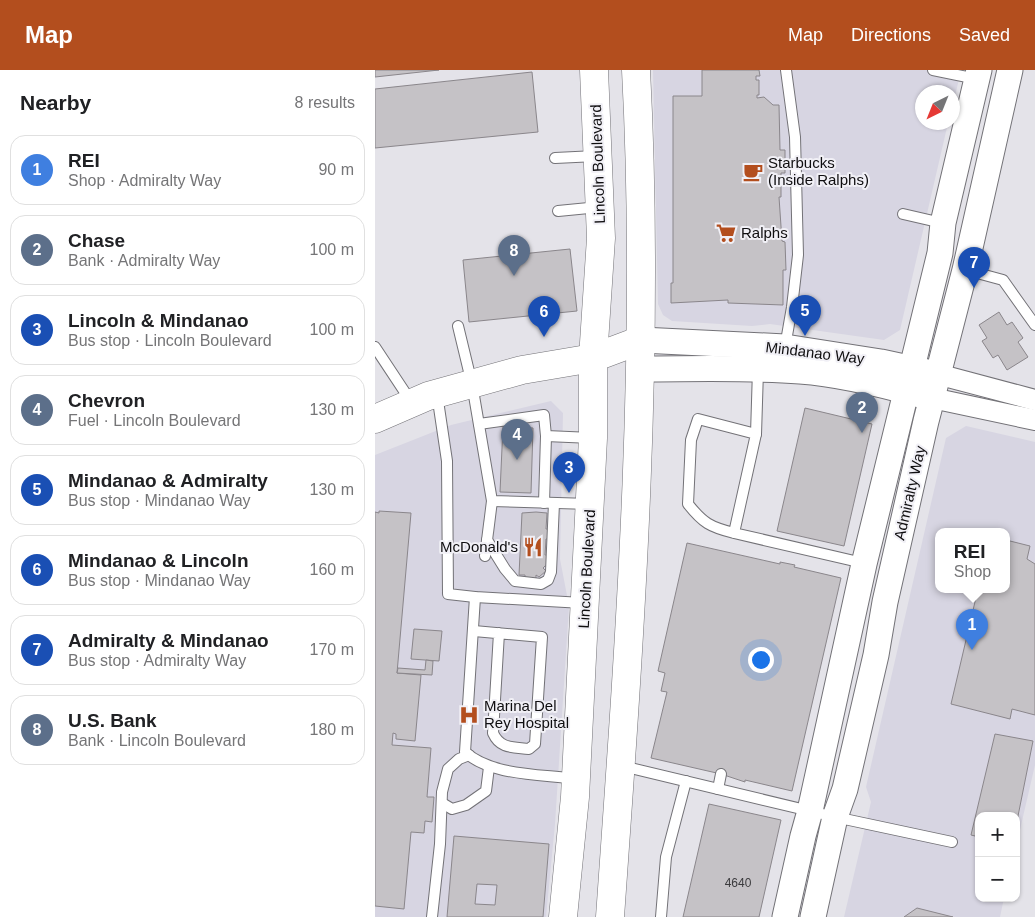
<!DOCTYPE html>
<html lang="en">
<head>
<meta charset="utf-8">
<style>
  body { margin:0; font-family:Arial,sans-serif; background:#f2f2f2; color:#202124 }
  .controls { position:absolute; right:15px; bottom:15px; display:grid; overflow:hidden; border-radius:10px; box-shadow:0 1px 4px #0004 }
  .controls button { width:45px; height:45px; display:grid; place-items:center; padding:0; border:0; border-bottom:1px solid #e0e0e0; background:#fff; color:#202124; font:25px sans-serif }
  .compass { position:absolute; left:540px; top:15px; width:45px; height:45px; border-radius:50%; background:#fff; box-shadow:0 1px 4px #0004; rotate:223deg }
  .you { position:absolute; left:385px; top:589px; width:18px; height:18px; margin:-12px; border:4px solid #fff; border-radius:50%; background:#1a73e8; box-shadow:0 0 0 8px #1a73e833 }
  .badge { display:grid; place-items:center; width:32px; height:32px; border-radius:50%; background:#b34e1e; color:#fff; font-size:16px; font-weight:700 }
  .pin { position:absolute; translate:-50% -41px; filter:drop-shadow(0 1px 2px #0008) }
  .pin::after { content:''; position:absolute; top:26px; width:18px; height:15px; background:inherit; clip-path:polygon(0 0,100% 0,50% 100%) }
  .popup { position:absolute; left:560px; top:458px; width:75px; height:65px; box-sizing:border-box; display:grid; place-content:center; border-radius:10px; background:#fff; filter:drop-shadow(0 1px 4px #0005); font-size:16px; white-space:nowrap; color:#757577 }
  .popup b { font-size:19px; color:#202124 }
  .popup::after { content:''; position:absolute; left:50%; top:100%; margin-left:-10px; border:10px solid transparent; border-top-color:#fff }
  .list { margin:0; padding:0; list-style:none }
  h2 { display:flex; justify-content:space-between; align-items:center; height:65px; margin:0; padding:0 20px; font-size:21px }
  h2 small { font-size:16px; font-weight:400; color:#757577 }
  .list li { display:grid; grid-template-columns:32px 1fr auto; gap:15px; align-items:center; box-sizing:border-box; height:70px; margin:0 10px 10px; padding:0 10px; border:1px solid #e0e0e0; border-radius:15px }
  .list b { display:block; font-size:19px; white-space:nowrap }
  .list p { margin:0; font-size:16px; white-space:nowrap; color:#757577 }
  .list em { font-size:16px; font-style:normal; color:#757577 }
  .map { position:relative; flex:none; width:660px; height:847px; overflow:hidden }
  header { display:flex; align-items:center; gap:30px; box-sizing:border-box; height:70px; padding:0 25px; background:#b34e1e; color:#fff }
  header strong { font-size:24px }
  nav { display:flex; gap:28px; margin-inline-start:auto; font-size:18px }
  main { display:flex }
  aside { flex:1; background:#fff }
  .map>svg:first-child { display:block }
  .built { fill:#d7d5e2; fill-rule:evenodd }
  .building { fill:#c5c2c6; stroke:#8a868b; fill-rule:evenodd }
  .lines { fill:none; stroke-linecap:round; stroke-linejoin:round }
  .service-casing { stroke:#737277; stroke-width:12 }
  .minor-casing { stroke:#737277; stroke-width:22 }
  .tertiary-casing { stroke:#737277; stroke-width:27 }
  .secondary-casing { stroke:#737277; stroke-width:29 }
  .trunk-casing { stroke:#737277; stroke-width:29 }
  .service { stroke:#fff; stroke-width:10 }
  .minor { stroke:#fff; stroke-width:20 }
  .tertiary { stroke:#fff; stroke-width:25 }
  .secondary { stroke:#fff; stroke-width:28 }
  .trunk { stroke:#fff; stroke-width:28 }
  .labels { text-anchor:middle; stroke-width:4; stroke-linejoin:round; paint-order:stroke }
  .number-label { font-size:12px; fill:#3c3b3e }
  .poi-label { font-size:15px; fill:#0f0e10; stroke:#f1f0f6; text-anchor:start }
  .street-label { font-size:15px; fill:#0f0e10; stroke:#f1f0f6 }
</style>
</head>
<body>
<header>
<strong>Map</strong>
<nav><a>Map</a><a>Directions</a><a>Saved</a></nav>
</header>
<main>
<aside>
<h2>Nearby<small>8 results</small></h2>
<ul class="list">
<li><span class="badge" style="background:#3f7fe0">1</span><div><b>REI</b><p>Shop · Admiralty Way</p></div><em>90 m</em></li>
<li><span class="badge" style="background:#5c6f8a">2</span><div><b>Chase</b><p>Bank · Admiralty Way</p></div><em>100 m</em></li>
<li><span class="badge" style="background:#1a4fb4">3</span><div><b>Lincoln &amp; Mindanao</b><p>Bus stop · Lincoln Boulevard</p></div><em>100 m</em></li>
<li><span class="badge" style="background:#5c6f8a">4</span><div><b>Chevron</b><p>Fuel · Lincoln Boulevard</p></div><em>130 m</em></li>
<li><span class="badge" style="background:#1a4fb4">5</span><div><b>Mindanao &amp; Admiralty</b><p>Bus stop · Mindanao Way</p></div><em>130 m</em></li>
<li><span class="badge" style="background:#1a4fb4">6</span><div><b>Mindanao &amp; Lincoln</b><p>Bus stop · Mindanao Way</p></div><em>160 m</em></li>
<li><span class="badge" style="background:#1a4fb4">7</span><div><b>Admiralty &amp; Mindanao</b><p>Bus stop · Admiralty Way</p></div><em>170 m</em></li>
<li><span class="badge" style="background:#5c6f8a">8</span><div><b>U.S. Bank</b><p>Bank · Lincoln Boulevard</p></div><em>180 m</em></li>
</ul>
</aside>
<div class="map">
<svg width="660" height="847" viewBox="0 0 660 847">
  <rect width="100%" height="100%" fill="#e4e3e9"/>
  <g class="built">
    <path d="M278 0H586L578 35V22H548V52L573 53 525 260 509 270 395 254 377 256 297 251 288 245 283 234Z"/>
    <path d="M176 331 188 343 185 489 194 536 180 754 171 847H0V385L76 355Z"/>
    <path d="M591 356 660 372V695L641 777V746H604V828H629L625 847H469L496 732 491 717 571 368ZM563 461H631V519H563Z"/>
  </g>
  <g class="building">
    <path d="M0 0H64L0 7Z"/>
    <path d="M327 0H384L385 6H381V10H384V25H382V28L389 27 398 35H404L405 80H410V103H406V127H404L407 171 410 172 411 200H408V235L353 233V230L296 233V213H298V26H327Z"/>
    <path d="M157 2 163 62 0 78V19Z"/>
    <path d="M195 179 202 241 94 252 88 190Z"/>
    <path d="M624 242 632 255 637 252 648 268 643 272 653 287 632 300 623 285 618 288 607 271 612 268 604 255Z"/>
    <path d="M430 338 497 354 469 476 402 461Z"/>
    <path d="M128 356 158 358 156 423 125 422Z"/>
    <path d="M4 441 36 443 22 603 46 605 40 671 21 669V664L18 663 17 675 56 678 52 727H59L57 752 50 751 49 763 36 762 29 839 0 836V442L4 443Z"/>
    <path d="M161 442 172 443 171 459H176V469H171L170 485H176L175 496H170L168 498 171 501 164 507 161 505V512L150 511V505H144L147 443Z"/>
    <path d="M631 470 655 476 652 489 660 494V645L637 639 635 649 576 634 603 519H631Z"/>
    <path d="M312 473 405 494V492L420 495 419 497 466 508 417 721 370 710V712L346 704 276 688 292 622 286 621 290 603 283 601Z"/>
    <path d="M39 559 67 561 64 591 36 589Z"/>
    <path d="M51 590 58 591 57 605 22 603 23 598 50 600Z"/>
    <path d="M620 664 658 671 642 751 641 746H604V767L596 765Z"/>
    <path d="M334 734 406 750 384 847H308Z"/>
    <path d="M79 766 174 774 168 847H72ZM102 814 122 815 120 835 100 834Z"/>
    <path d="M542 838 578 847H529Z"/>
  </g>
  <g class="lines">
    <defs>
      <g id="service">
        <path d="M558 0 602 9"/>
        <path d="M180 88 221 86"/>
        <path d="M183 141 224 137"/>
        <path d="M528 144 567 153"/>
        <path d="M591 200 628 210 660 255"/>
        <path d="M83 256 97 314 117 431 215 434"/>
        <path d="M0 277 37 333"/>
        <path d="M410 277 417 237 423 185 420 67 411 0"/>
        <path d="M62 324 72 391 73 524 100 527 208 533"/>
        <path d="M104 354 169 345 171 366 217 368"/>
        <path d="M381 364 383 300"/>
        <path d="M169 433 171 366"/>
        <path d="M359 463 381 364 323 349 316 370 313 434C328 453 335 457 359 463L488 493"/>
        <path d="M112 470 130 499 140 511 166 514 173 510 176 502 179 433"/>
        <path d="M110 486 117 431"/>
        <path d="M100 527 90 682C116 706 166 704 201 709"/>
        <path d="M99 561 167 567 160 674 154 679C138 677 125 679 118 663L124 563"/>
        <path d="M247 696 460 747 577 772"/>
        <path d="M343 719 346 704"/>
        <path d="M67 733 77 739 91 735 111 721 114 697"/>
        <path d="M57 847 65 774 67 722 73 699 84 689 94 685"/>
        <path d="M286 847 291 787 311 711"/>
      </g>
      <g id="minor">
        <path d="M562 304 660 330"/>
        <path d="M557 328 660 350"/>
      </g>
      <g id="tertiary">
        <path d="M266 270 410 277 506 292 552 302"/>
        <path d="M265 299C318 299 372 297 425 301 466 304 506 314 545 325"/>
        <path d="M410 847 428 766 435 741 489 494 565 183 568 153 604 0"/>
        <path d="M438 847 460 747 470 719 501 585 510 532 551 351 590 200 635 0"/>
      </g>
      <path id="secondary" d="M0 349 53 326 147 300 218 288 266 270"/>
      <g id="trunk">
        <path d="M188 847 200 727 218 368V288L226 168 219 0"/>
        <path d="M235 847C255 566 276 282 261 0"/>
      </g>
    </defs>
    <use href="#service" class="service-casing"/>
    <use href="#minor" class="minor-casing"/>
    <use href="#tertiary" class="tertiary-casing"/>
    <use href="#secondary" class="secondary-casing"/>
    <use href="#trunk" class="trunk-casing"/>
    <use href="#service" class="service"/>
    <use href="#minor" class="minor"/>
    <use href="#tertiary" class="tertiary"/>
    <use href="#secondary" class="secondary"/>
    <use href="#trunk" class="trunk"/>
  </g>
  <defs>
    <symbol id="cafe-bare" viewBox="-9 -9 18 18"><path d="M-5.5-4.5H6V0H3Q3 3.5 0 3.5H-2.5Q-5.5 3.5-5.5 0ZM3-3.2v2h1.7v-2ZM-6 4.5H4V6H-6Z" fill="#b34e1e" stroke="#f1f0f6" stroke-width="2.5" paint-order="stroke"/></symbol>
    <symbol id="supermarket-bare" viewBox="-9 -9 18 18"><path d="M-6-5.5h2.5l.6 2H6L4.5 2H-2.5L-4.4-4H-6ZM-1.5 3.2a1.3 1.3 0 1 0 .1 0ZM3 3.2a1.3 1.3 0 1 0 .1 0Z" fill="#b34e1e" stroke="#f1f0f6" stroke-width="2.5" paint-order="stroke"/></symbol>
    <symbol id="restaurant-bare" viewBox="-9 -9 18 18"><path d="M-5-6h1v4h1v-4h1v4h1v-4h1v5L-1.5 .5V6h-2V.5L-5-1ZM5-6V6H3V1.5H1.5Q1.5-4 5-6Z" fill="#b34e1e" stroke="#f1f0f6" stroke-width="2.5" paint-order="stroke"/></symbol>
    <symbol id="hospital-bare" viewBox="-9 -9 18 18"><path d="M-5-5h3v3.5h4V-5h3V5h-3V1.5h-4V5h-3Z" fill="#b34e1e" stroke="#f1f0f6" stroke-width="2.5" paint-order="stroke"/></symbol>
  </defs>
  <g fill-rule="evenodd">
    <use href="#cafe-bare" x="364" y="88" width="28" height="28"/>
    <use href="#supermarket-bare" x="337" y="149" width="28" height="28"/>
    <use href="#restaurant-bare" x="144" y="463" width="28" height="28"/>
    <use href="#hospital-bare" x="80" y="631" width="28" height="28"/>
  </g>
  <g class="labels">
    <g class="number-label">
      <text x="363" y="817">4640</text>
    </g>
    <g class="poi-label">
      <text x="393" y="98">Starbucks<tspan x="393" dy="17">(Inside Ralphs)</tspan></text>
      <text x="366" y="168">Ralphs</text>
      <text x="143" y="482" text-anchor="end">McDonald's</text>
      <text x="109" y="641">Marina Del<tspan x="109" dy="17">Rey Hospital</tspan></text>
    </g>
    <g class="street-label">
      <text transform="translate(223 94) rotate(-92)" y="5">Lincoln Boulevard</text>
      <text transform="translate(440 283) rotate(7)" y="5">Mindanao Way</text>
      <text transform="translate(535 423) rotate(-77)" y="5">Admiralty Way</text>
      <text transform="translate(212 499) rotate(-87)" y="5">Lincoln Boulevard</text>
    </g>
  </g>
</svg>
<div class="controls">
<button>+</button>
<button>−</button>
</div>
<svg class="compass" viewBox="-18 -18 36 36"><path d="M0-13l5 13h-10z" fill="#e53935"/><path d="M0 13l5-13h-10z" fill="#757577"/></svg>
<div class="you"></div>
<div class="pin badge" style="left:597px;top:580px;background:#3f7fe0">1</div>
<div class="popup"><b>REI</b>Shop</div>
<div class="pin badge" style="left:487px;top:363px;background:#5c6f8a">2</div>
<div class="pin badge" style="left:194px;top:423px;background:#1a4fb4">3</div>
<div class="pin badge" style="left:142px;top:390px;background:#5c6f8a">4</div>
<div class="pin badge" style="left:430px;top:266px;background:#1a4fb4">5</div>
<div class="pin badge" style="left:169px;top:267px;background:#1a4fb4">6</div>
<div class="pin badge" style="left:599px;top:218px;background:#1a4fb4">7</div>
<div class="pin badge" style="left:139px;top:206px;background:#5c6f8a">8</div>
</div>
</main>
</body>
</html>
